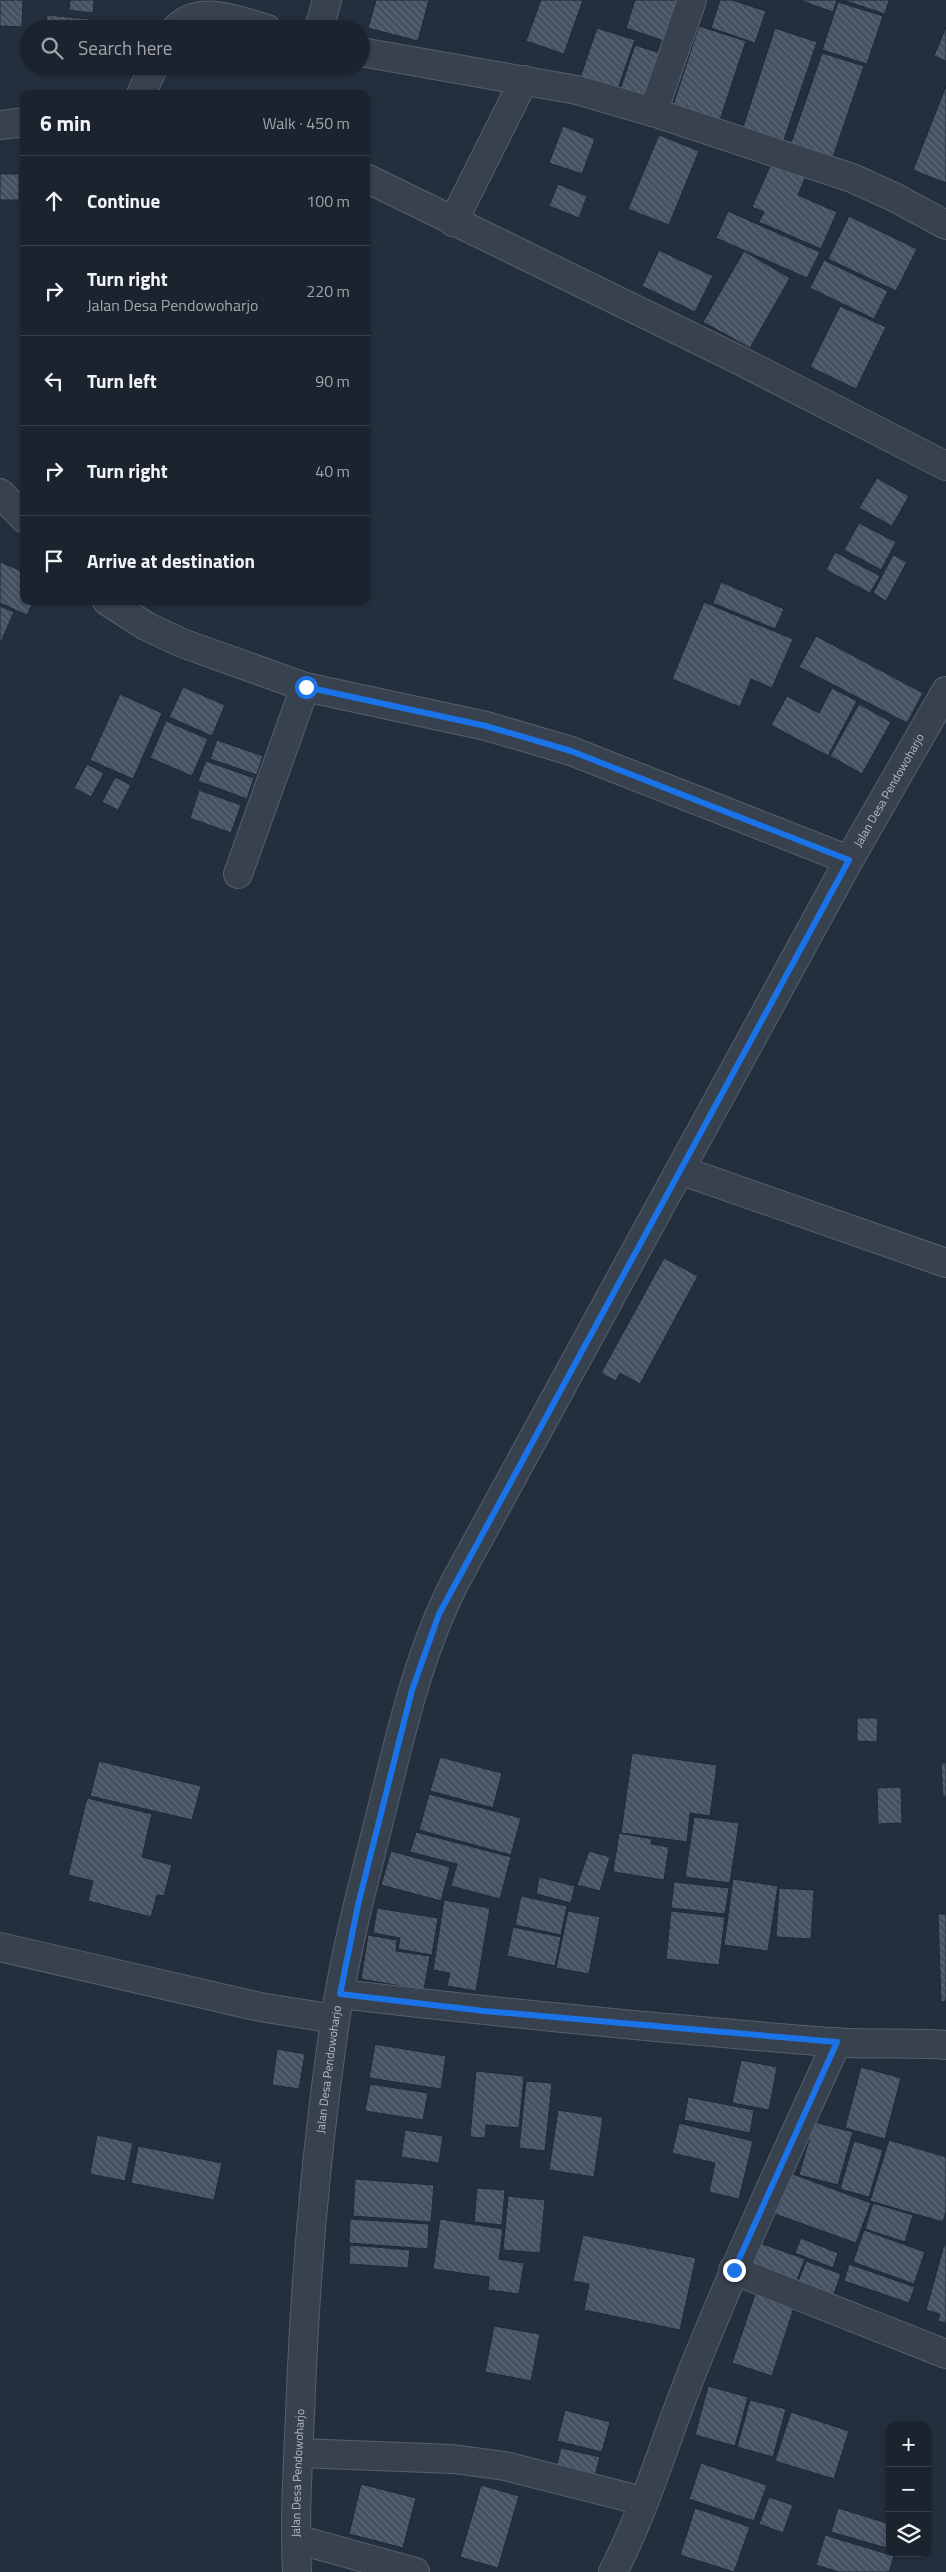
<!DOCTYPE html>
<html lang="en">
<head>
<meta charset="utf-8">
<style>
  body { margin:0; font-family:"Titillium Web",sans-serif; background:#242b36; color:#f1f3f6 }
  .controls { position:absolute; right:15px; bottom:15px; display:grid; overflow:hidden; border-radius:10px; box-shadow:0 1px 4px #0004 }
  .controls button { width:45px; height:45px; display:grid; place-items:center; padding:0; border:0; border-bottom:1px solid #39404a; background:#1b232e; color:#f1f3f6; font:25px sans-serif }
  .stop { position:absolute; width:15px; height:15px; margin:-11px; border:4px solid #1a73e8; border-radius:50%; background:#fff }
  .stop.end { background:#1a73e8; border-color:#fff; box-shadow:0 1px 5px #0008 }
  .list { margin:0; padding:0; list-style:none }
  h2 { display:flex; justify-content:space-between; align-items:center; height:65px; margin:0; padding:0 20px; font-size:21px }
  h2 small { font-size:16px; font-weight:400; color:#a0a4aa }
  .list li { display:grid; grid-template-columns:32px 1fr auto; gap:15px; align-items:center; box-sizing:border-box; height:90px; padding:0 20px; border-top:1px solid #39404a }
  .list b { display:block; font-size:19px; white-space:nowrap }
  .list p { margin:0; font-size:16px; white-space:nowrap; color:#a0a4aa }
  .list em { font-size:16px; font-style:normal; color:#a0a4aa }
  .icon { flex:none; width:28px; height:28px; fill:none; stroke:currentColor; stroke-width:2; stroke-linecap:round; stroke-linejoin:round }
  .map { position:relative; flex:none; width:946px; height:2572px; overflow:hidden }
  .search { position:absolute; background:#1b232e; box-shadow:0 1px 4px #0004; left:20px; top:20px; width:350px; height:55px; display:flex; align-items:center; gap:12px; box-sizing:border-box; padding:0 18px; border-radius:28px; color:#a0a4aa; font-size:19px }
  .panel { position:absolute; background:#1b232e; box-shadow:0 1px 4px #0004; left:20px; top:90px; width:350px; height:515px; border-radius:10px }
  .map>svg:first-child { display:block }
  .building { fill:url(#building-back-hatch); stroke:#1f2835 }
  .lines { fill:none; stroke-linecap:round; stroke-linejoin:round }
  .minor-casing { stroke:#565f6c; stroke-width:30 }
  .minor { stroke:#38414e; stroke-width:28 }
  .route { stroke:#1a73e8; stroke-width:6 }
  .labels { text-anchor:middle; stroke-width:4.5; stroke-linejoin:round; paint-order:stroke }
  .street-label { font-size:12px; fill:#b4bcc9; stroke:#1d2633 }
</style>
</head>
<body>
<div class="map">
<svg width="946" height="2572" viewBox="0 0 946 2572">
  <defs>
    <pattern id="building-back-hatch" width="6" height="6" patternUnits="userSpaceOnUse" patternTransform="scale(1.25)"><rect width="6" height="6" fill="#455162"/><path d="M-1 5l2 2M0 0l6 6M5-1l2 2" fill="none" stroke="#5d6877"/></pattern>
  </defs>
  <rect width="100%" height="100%" fill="#242f3e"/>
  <g class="building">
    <path d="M0 0H23L22 27 0 26Z"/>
    <path d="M70 0H94L93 13 69 10Z"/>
    <path d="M376 0H429L418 41 368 28Z"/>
    <path d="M541 0H583L564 54 526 41Z"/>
    <path d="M635 0H683L670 43 626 28Z"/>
    <path d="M720 0H732L766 11 755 43 711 28Z"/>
    <path d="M799 0H837L833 12Z"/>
    <path d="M843 0H889L885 14Z"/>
    <path d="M838 2 883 16 867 64 822 50Z"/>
    <path d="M47 15 99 20 98 29H46Z"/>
    <path d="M699 26 746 41 719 123 672 108Z"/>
    <path d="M946 27V61L934 56Z"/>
    <path d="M597 28 635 40 616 94 579 81Z"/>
    <path d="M775 28 817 42 783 143 742 130Z"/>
    <path d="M635 45 660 53 643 105 618 96Z"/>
    <path d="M822 53 864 66 833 157 791 143Z"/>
    <path d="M946 86V183L913 170Z"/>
    <path d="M563 126 595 139 582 174 549 163Z"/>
    <path d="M659 135 699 151 669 225 628 209Z"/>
    <path d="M772 162 806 176 798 195 837 212 821 249 759 222 764 212 752 207Z"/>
    <rect x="0" y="174" width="19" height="26"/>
    <path d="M558 184 587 196 579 218 549 206Z"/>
    <path d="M728 211 820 252 807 278 716 238Z"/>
    <path d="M849 216 917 249 896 291 828 259Z"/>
    <path d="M659 250 713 276 695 312 642 286Z"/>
    <path d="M744 251 790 278 750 348 703 322Z"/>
    <path d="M824 260 888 291 874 319 810 288Z"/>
    <path d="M840 306 886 327 856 389 810 367Z"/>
    <path d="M877 478 909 496 892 526 859 508Z"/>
    <path d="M859 523 896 542 881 570 844 550Z"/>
    <path d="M835 552 880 576 870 593 826 570Z"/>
    <path d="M893 555 907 562 886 601 873 593Z"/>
    <path d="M0 562 24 572V601H34L27 615 0 603Z"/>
    <path d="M721 582 784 609 775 629 713 603Z"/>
    <path d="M704 602 793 639 772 688 751 679 740 707 672 679Z"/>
    <path d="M0 606 14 612 0 644Z"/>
    <path d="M816 636 923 693 907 723 799 667Z"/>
    <path d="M183 687 225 705 212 736 169 717Z"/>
    <path d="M832 688 857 701 828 756 771 725 787 696 819 713Z"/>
    <path d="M120 694 162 713 133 779 90 760Z"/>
    <path d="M859 704 891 722 862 774 830 756Z"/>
    <path d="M166 721 208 739 192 776 150 758Z"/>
    <path d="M217 740 263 756 257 775 210 759Z"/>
    <path d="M206 761 254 778 247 799 198 781Z"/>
    <path d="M87 764 104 773 91 797 74 788Z"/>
    <path d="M115 777 131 785 118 810 102 802Z"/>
    <path d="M199 790 241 805 231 833 190 818Z"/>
    <path d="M664 1258 698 1276 640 1384 620 1373 616 1381 601 1373Z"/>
    <path d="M857 1718H878L877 1742 857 1741Z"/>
    <path d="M632 1753 717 1765 710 1816 690 1813 687 1842 621 1833Z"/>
    <path d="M440 1757 502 1773 493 1808 430 1791Z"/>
    <path d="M99 1761 201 1786 192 1820 90 1796Z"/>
    <path d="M941 1763H946V1797H943Z"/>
    <path d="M901 1787 902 1823 878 1824 877 1788Z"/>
    <path d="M429 1794 521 1818 511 1855 419 1830Z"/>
    <path d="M87 1798 152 1814 142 1857 172 1865 164 1896 157 1895 151 1917 88 1901 93 1881 68 1875Z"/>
    <path d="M694 1817 739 1823 730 1883 685 1877Z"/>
    <path d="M416 1832 511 1857 500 1899 451 1886 457 1864 410 1852Z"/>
    <path d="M619 1833 652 1839 651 1844 669 1847 664 1880 613 1872Z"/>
    <path d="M391 1851 450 1867 441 1901 381 1885Z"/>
    <path d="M589 1851 610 1857 600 1891 577 1885Z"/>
    <path d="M539 1877 575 1886 571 1903 536 1894Z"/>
    <path d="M733 1879 778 1886 768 1951 724 1945Z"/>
    <path d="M674 1882 729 1888 725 1914 671 1908Z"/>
    <path d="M779 1888 814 1890 811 1939 776 1937Z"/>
    <path d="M521 1896 567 1906 561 1935 515 1925Z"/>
    <path d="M444 1900 490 1908 476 1991 447 1986 450 1973 433 1970Z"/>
    <path d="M377 1908 438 1918 432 1955 398 1949 400 1938 373 1933Z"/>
    <path d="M568 1911 600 1917 589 1974 556 1968Z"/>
    <path d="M671 1911 725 1917 719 1965 666 1959Z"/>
    <path d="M938 1914H946V2001L941 2002Z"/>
    <path d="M513 1927 561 1937 555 1966 507 1956Z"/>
    <path d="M368 1935 397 1940 396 1951 430 1956 424 1990 361 1979Z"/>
    <path d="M375 2044 446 2056 441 2089 369 2078Z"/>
    <path d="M277 2049 305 2054 299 2089 272 2085Z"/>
    <path d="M741 2060 777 2067 769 2110 732 2103Z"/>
    <path d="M861 2067 901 2078 885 2139 845 2128Z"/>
    <path d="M476 2071 524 2076 519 2128 486 2125 485 2138 470 2137Z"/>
    <path d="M526 2081 552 2083 545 2151 519 2148Z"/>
    <path d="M370 2084 428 2093 423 2120 365 2111Z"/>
    <path d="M688 2097 754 2110 750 2133 684 2120Z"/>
    <path d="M558 2110 603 2117 594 2177 549 2170Z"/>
    <path d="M814 2122 853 2132 838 2185 799 2175Z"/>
    <path d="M679 2123 753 2141 739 2199 709 2192 715 2163 672 2153Z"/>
    <path d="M405 2130 443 2136 439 2163 401 2157Z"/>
    <path d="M97 2135 133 2143 125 2181 90 2174Z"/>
    <path d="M889 2140 946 2157V2211L943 2222 870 2201Z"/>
    <path d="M854 2141 883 2150 869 2197 840 2189Z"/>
    <path d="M138 2146 222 2163 214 2200 131 2183Z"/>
    <path d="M790 2173 871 2203 856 2243 775 2214Z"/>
    <path d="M355 2179 434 2185 431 2222 353 2216Z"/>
    <path d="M477 2188 505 2190 502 2225 474 2222Z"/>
    <path d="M508 2196 545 2200 540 2253 503 2250Z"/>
    <path d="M873 2203 913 2215 905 2242 865 2229Z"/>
    <path d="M350 2219 429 2224 428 2249 349 2243Z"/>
    <path d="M440 2219 503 2229 499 2259 524 2263 519 2294 488 2290 489 2277 433 2269Z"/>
    <path d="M864 2230 925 2252 914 2284 853 2262Z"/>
    <path d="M583 2235 696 2258 680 2330 584 2310 589 2284 573 2281Z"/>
    <path d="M801 2238 838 2253 833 2268 795 2253Z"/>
    <path d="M760 2243 805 2259 795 2285 750 2268Z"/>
    <path d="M350 2245 410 2250 408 2268 349 2264Z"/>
    <path d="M944 2245 946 2246V2323L938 2321 940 2314 926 2310Z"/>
    <path d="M806 2261 841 2274 832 2300 796 2287Z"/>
    <path d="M849 2264 915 2287 909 2303 844 2281Z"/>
    <path d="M757 2288 796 2301 772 2376 732 2363Z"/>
    <path d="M494 2326 540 2334 531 2381 485 2372Z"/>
    <path d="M708 2386 748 2397 735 2446 695 2435Z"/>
    <path d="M750 2400 786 2409 773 2457 737 2447Z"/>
    <path d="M565 2410 610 2422 602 2452 557 2441Z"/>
    <path d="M791 2412 849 2431 834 2479 775 2461Z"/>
    <path d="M561 2448 600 2457 593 2483 555 2472Z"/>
    <path d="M701 2463 767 2485 754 2521 689 2499Z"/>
    <path d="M361 2484 416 2498 403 2548 349 2534Z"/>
    <path d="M481 2485 519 2496 498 2568 460 2557Z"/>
    <path d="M769 2497 793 2505 783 2533 759 2524Z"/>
    <path d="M695 2508 750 2527 734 2572 680 2555Z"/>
    <path d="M838 2508 890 2524V2549L831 2532Z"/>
    <path d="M825 2535 894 2556 889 2572H839L816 2565Z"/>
  </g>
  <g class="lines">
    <defs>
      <g id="minor">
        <path d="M176 29C199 3 240 21 267 29"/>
        <path d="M319 29 327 0"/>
        <path d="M361 52 577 90 653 112 852 178 894 197 946 225"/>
        <path d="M141 94 154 66"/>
        <path d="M653 112 692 0"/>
        <path d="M0 125 24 122"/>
        <path d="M366 178 737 359 946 466"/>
        <path d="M453 222 524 80"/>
        <path d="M0 493 24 518"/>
        <path d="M107 601 146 626 182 643 305 687 486 726 571 751 849 860"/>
        <path d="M238 874 305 687"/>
        <path d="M680 1170 946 1263"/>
        <path d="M0 1947 260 2007 335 2019"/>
        <path d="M340 1994C503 2013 666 2029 829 2042 868 2045 907 2042 946 2045"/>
        <path d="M733 2270 946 2354"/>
        <path d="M299 2453 453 2459 505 2466 643 2501"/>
        <path d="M296 2539 415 2572"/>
        <path id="s1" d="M297 2572C294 2511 299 2450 301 2389 306 2266 317 2143 335 2021 345 1951 364 1881 381 1813 401 1733 418 1655 455 1582L849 860 946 691"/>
        <path d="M613 2572C647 2506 667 2433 695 2365 739 2256 788 2149 837 2042"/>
      </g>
    </defs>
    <use href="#minor" class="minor-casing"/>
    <use href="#minor" class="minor"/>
  </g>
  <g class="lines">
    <path class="route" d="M306 687 486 726 571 751 849 860 439 1614 412 1690 358 1905 340 1994 484 2011 837 2042 734 2270"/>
  </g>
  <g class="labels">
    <g class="street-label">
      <text dy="4" stroke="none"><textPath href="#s1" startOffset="1912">Jalan Desa Pendowoharjo</textPath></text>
      <text dy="4" stroke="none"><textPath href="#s1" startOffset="504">Jalan Desa Pendowoharjo</textPath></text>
      <text dy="4" stroke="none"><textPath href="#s1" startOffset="99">Jalan Desa Pendowoharjo</textPath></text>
    </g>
  </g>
</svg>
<div class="controls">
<button>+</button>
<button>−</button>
<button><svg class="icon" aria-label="layers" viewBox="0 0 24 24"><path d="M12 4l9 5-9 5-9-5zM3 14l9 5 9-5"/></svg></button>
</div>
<div class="stop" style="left:306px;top:687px"></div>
<div class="stop end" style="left:734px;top:2270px"></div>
<div class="search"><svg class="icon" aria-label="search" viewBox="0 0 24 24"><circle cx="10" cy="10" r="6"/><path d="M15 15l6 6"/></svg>Search here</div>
<section class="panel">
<h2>6 min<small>Walk · 450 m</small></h2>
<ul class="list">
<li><svg class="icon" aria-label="ahead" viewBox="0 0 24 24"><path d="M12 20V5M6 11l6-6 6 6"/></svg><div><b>Continue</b></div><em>100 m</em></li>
<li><svg class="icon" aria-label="right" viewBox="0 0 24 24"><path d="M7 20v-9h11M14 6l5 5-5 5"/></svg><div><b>Turn right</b><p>Jalan Desa Pendowoharjo</p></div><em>220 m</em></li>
<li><svg class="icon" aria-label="left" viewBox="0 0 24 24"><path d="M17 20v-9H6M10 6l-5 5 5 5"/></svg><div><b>Turn left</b></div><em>90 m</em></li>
<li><svg class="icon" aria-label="right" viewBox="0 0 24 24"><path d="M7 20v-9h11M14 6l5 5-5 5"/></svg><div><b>Turn right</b></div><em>40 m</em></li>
<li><svg class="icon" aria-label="arrive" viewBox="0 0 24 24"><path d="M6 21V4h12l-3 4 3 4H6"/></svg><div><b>Arrive at destination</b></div></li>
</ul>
</section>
</div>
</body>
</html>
